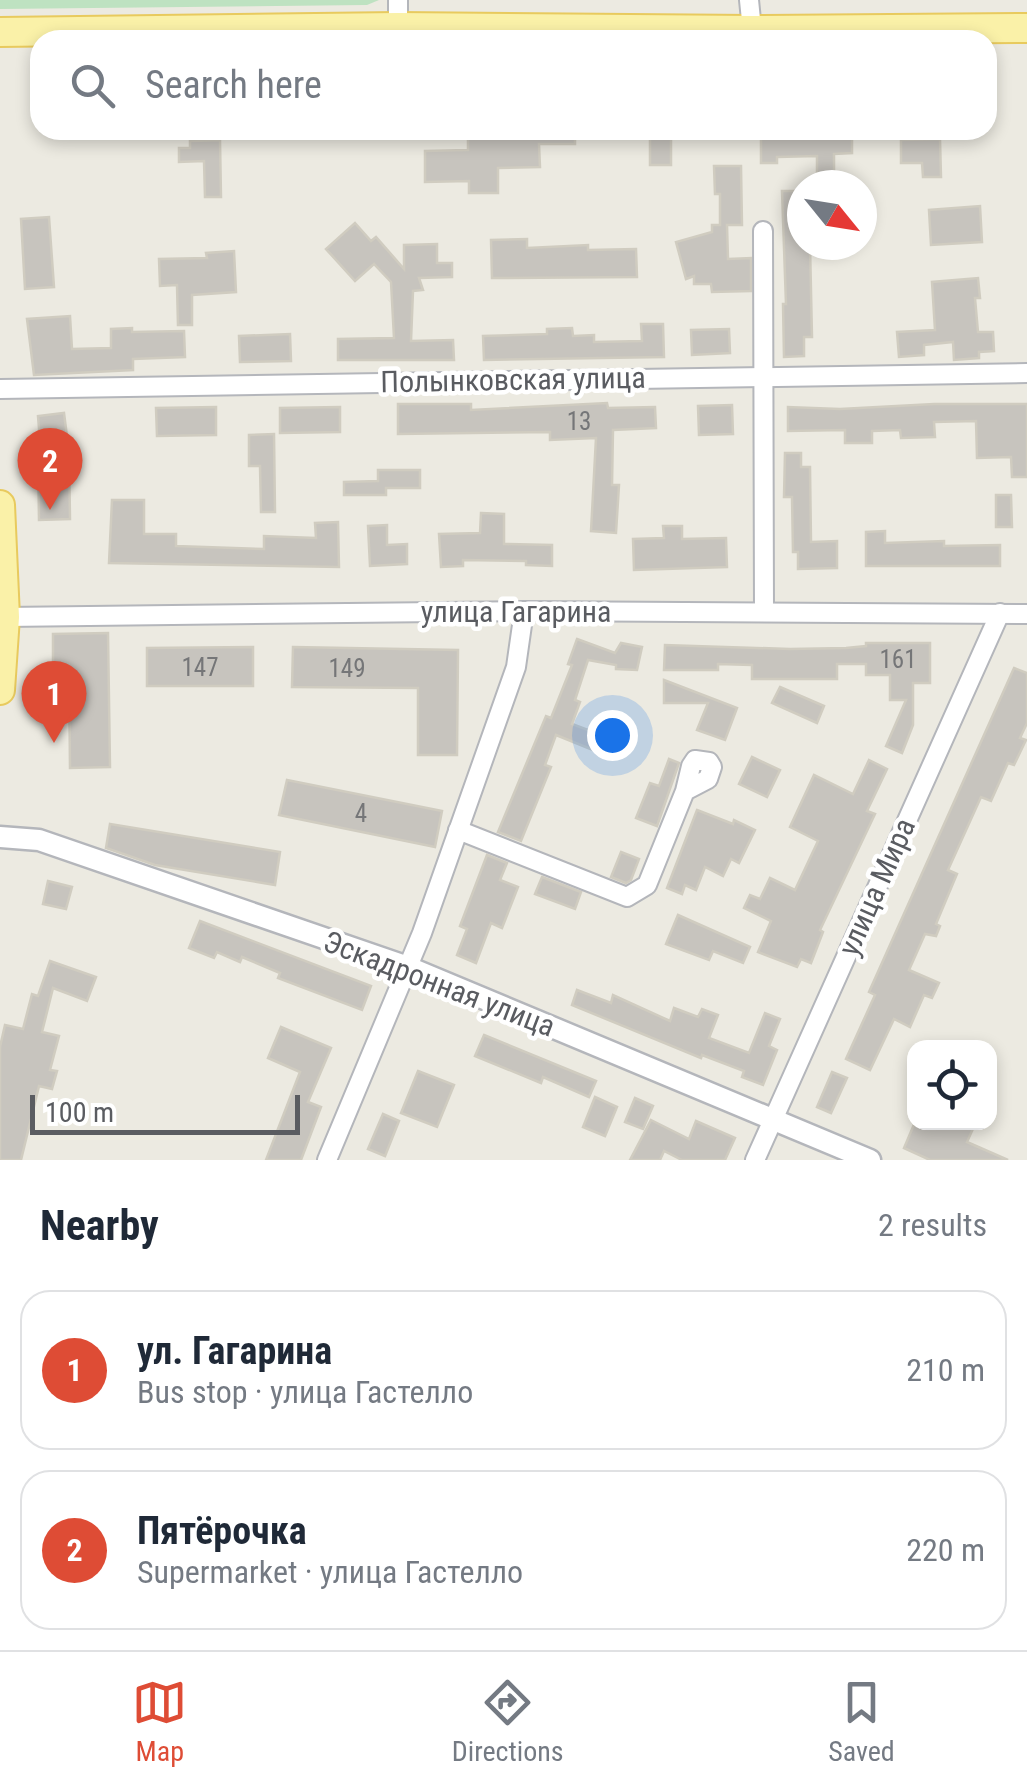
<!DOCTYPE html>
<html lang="en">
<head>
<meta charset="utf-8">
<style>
  body { margin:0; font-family:"Roboto Condensed",sans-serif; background:#f2f2f3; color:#1f2937 }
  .controls { position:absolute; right:30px; bottom:30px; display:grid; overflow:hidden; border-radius:20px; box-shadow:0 5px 15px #0003 }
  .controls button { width:90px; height:90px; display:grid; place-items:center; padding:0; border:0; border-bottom:2px solid #e0e1e3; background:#fff; color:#1f2937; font:50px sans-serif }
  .compass { position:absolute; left:787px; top:170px; width:90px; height:90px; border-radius:50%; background:#fff; box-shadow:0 5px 15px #0003; rotate:120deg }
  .scale { position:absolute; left:30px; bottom:25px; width:270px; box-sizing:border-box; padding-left:10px; border:5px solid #5a5c61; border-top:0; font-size:28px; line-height:35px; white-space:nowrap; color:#5a5c61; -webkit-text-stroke:8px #fff; paint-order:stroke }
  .you { position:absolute; left:612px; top:735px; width:35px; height:35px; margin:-25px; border:8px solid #fff; border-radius:50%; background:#1a73e8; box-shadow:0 0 0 15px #1a73e833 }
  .badge { display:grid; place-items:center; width:65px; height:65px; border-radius:50%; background:#de4c35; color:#fff; font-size:32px; font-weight:700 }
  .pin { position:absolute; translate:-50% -82px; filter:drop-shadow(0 2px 5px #0008) }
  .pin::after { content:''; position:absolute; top:52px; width:35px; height:30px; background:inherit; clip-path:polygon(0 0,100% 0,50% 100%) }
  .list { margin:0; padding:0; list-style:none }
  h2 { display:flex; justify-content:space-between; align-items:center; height:130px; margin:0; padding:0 40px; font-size:42px }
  h2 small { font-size:32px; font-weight:400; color:#747a83 }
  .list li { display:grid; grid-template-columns:65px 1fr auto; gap:30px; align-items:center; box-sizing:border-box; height:160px; margin:0 20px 20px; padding:0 20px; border:2px solid #e0e1e3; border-radius:30px }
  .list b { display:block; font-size:38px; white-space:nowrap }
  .list p { margin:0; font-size:32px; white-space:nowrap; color:#747a83 }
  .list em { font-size:32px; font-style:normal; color:#747a83 }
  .icon { flex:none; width:55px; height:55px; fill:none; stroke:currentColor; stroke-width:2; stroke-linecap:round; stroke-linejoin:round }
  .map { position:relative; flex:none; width:1027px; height:1160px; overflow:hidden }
  .search { position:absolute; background:#fff; box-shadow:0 5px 15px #0003; left:30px; right:30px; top:30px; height:110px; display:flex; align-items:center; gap:25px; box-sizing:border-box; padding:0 35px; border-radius:30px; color:#747a83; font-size:38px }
  .sheet { height:490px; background:#fff }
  nav { display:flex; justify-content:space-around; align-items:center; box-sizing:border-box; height:140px; border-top:2px solid #e0e1e3; background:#fff; font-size:28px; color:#747a83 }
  nav a { display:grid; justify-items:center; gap:5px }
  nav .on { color:#de4c35 }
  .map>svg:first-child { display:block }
  .green { fill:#bee2c1 }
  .building { fill:#c7c4be; stroke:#d0ccc0; stroke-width:2.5 }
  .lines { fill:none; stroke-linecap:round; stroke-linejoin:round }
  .minor-casing { stroke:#b4b6bb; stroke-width:22 }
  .tertiary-casing { stroke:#b4b6bb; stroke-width:25 }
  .primary-casing { stroke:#e8ca5e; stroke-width:32 }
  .minor { stroke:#fff; stroke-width:18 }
  .tertiary { stroke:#fff; stroke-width:20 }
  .primary { stroke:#faf1a8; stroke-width:28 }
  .labels { text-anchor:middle; stroke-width:9; stroke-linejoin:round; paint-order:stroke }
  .number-label { font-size:25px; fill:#757678 }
  .street-label { font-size:30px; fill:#5a5c61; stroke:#fff }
</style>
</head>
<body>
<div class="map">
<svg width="1027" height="1160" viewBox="0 0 1027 1160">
  <rect width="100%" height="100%" fill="#eceae1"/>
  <path class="green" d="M0 0H379L367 5 0 9Z"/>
  <g class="building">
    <path d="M539 130H575V144H539L540 167 498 168V193H469V181L425 182V151L468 150V132H497V138L539 137Z"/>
    <path d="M830 130H852V153L834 154V176H817V156L777 157V163H761V132L776 131 777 137 830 136Z"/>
    <path d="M671 132V165H650V133Z"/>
    <path d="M940 139 941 177H923L922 163H901V140Z"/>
    <path d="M220 140 221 197H205L204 161 179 162V148H190V141Z"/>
    <path d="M714 166H741L742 225H727L728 259 751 258V291L712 292 711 284H694V276L686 279 676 242 712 232V225H720V194H715Z"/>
    <path d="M782 191H798L802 245H810L812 337H804V356L784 357 783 304H786Z"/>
    <path d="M980 206 982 242 931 245 929 210Z"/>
    <path d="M49 217 54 287 25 289 21 219Z"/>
    <path d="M355 223 371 241 376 237 404 269V245L437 244V263H452V277L419 278 423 290 413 291 411 341 453 340 454 360H338V339L394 338 391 282 374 264 355 281 326 249Z"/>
    <path d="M527 239V248L588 245V250L636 249 637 277 492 278 491 240Z"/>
    <path d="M234 251 236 292 192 295V325H178L177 285 160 286 159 259 207 258 206 253Z"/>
    <path d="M978 278 980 298H975L978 332H993L994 351 979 352V358L954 360 953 342 924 345V355L899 357 897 332 935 330 932 282Z"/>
    <path d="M70 316 72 349 111 348V329L132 328V332L184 331 185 357 133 359V370L34 375 27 319Z"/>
    <path d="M641 324H663L664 357 484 360 483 336 547 334V329L572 328 573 336 594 335V342L642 341Z"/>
    <path d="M729 329 730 353 692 355 691 330Z"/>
    <path d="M290 334 291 361 240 362 239 336Z"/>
    <path d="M607 403 608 408 655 407 656 428 613 430 612 485H619L616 533 591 531 596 438 550 440V432L398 434V404H471V410Z"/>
    <path d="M934 404H1027V477H1012L1011 457 977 458 976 421 934 422 935 437 901 438 900 430 872 431V443H845V430L788 431V407L840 409Z"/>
    <path d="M732 405 733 434 699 435 698 406Z"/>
    <path d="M216 407V435L157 436 156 408Z"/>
    <path d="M340 407V432L280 433V408Z"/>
    <path d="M64 413 69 452 70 519 39 520 38 453H41L38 416Z"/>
    <path d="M274 434 275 512H261L260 466H249V435Z"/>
    <path d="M785 453H801V467H810L811 542 837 541V568L798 569V552H793L792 497H784Z"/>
    <path d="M378 470H420V488H386V495H344V482L378 481Z"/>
    <path d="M996 495H1011L1012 527H996Z"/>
    <path d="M112 500H144V534H176V546L264 549V536L316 538 315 523 338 522 339 567 109 563Z"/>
    <path d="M481 513 504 514V544L552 545V566L526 565V561L463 560V566L441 567 439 534 480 533Z"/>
    <path d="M387 525V545L407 544V564L370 566 368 526Z"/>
    <path d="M663 526H682V539L726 538 727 567 634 570 633 539 664 538Z"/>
    <path d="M885 531V543L944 541V546L1000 545V566H866V532Z"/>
    <path d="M108 633 110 767 70 768 69 670H53V634Z"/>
    <path d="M577 639 615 653 621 643 642 647 637 670 616 669V665L588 660 575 700 580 702 572 724 604 736 598 752 556 735 545 765 551 767 521 841 498 832 546 716 551 718 572 665 568 664Z"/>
    <path d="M866 643H930V683H913V725L902 753 886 746 906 700H890V675H866V664H837V679H752V665L718 664V670H664L665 645 790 649 846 648 866 646Z"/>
    <path d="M253 647V686H147V648Z"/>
    <path d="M293 647 458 650 457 755H418V688L292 687Z"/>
    <path d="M1014 668 1027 673V723L1020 738 1026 740 1014 765 1008 763 991 801 981 797 948 870 957 874 936 924 940 926 936 936 925 934 909 970 939 983 932 998 924 995 910 1027 894 1019 870 1070 846 1059 875 995 869 992Z"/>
    <path d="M664 680 737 708 725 740 697 730 708 703H664Z"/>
    <path d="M780 687 824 706 817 723 772 703Z"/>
    <path d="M752 757 780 770 767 797 739 784Z"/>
    <path d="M669 759 679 763 657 826 636 818 650 783 659 786Z"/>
    <path d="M869 760 887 769 867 811 875 814 820 930 823 932 811 963 801 959 797 967 758 952 771 921 744 908 750 895 760 899 770 878 795 890 818 841 790 827 814 775 853 794Z"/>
    <path d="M287 780 442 811 435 847 279 815Z"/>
    <path d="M697 810 733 824 734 820 755 830 739 863 731 859 723 876 705 867 696 890 685 885 682 894 667 888Z"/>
    <path d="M110 824 280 852 275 885 155 865 106 848Z"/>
    <path d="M621 852 639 859 631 880 626 883 611 877Z"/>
    <path d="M487 855 507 863 500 880 518 887 502 928 491 923 476 963 457 955 467 929 460 926Z"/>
    <path d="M542 877 581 892 575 909 535 894Z"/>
    <path d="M48 881 72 887 66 909 43 904Z"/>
    <path d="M678 915 750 947 743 963 713 951 709 960 666 944Z"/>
    <path d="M200 921 371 986 362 1010 278 978 280 973 242 957 240 962 217 952 214 958 189 948Z"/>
    <path d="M50 961 96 977 87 1001 53 988 42 1032 59 1036 50 1070 57 1071 52 1089 39 1086 21 1160H0V1047L5 1025 23 1029 32 994 38 996Z"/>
    <path d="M577 990 611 1003 613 995 670 1021 674 1008 698 1017 702 1009 718 1015 709 1038 749 1053 765 1013 780 1019 769 1046 777 1050 763 1085 742 1077 744 1071 702 1055 701 1058 572 1005Z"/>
    <path d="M281 1027 331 1048 308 1102 321 1107 301 1160H266L300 1072 268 1058Z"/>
    <path d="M484 1035 596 1081 589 1097 543 1077 541 1083 475 1056Z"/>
    <path d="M418 1071 454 1085 437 1127 401 1113Z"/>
    <path d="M832 1072 847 1078 831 1113 817 1107Z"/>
    <path d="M595 1097 617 1107 605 1136 583 1127Z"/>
    <path d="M635 1098 653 1106 643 1129 625 1122Z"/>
    <path d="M383 1114 399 1121 385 1156 368 1149Z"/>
    <path d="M651 1120 689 1139 696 1121 735 1138 725 1160H682L664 1151 660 1160H630Z"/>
    <path d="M915 1122H976L967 1142 1008 1160H930L904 1148Z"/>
  </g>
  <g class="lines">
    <defs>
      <g id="minor">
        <path d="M749 0 752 30"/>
        <path d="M398 27V0"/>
        <path d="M763 231 764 612"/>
        <path d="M0 389 1027 373"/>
        <path d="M5 617 524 611 1027 614"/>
        <path d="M458 830 627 897 647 885 685 791 708 779 712 767 709 762 695 760 691 766 685 791"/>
        <path d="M327 1160 422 933 516 667 524 611"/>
        <path d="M755 1160 1000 613"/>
      </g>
      <path id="tertiary" d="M0 837 39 840 408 967 870 1160"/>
      <g id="primary">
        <path d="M0 32 398 27 752 30 1027 28"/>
        <path d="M0 505 5 617 0 690"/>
      </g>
    </defs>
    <use href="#minor" class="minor-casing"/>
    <use href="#tertiary" class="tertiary-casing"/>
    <use href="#primary" class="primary-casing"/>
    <use href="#minor" class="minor"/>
    <use href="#tertiary" class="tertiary"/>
    <use href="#primary" class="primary"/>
  </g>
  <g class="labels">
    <g class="number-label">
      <text x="579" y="430">13</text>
      <text x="898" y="668">161</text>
      <text x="200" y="676">147</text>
      <text x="347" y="677">149</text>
      <text x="361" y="822">4</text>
    </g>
    <g class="street-label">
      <text transform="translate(513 380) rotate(-1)" y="10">Полынковская улица</text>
      <text x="516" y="622">улица Гагарина</text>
      <text transform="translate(877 887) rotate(-66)" y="10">улица Мира</text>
      <text transform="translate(439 984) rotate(21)" y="10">Эскадронная улица</text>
    </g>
  </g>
</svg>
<div class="controls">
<button><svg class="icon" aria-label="locate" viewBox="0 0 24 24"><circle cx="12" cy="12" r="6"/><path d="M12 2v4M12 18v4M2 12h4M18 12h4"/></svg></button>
</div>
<svg class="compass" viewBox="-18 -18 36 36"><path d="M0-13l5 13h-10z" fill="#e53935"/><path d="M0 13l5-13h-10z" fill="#747a83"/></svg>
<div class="scale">100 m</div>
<div class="you"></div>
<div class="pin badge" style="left:54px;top:743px">1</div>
<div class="pin badge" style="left:50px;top:510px">2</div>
<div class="search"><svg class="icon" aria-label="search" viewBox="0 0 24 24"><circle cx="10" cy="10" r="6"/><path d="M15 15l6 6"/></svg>Search here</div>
</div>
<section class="sheet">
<h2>Nearby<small>2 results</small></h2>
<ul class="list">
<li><span class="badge">1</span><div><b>ул. Гагарина</b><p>Bus stop · улица Гастелло</p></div><em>210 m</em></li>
<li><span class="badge">2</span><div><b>Пятёрочка</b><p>Supermarket · улица Гастелло</p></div><em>220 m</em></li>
</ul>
</section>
<nav>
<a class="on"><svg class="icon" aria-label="map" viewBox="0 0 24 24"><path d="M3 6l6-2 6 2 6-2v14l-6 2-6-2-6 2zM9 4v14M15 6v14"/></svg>Map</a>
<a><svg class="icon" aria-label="directions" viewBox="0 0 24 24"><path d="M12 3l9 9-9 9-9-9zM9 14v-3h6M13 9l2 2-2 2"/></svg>Directions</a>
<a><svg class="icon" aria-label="saved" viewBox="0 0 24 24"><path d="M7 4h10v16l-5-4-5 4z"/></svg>Saved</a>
</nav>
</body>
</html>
